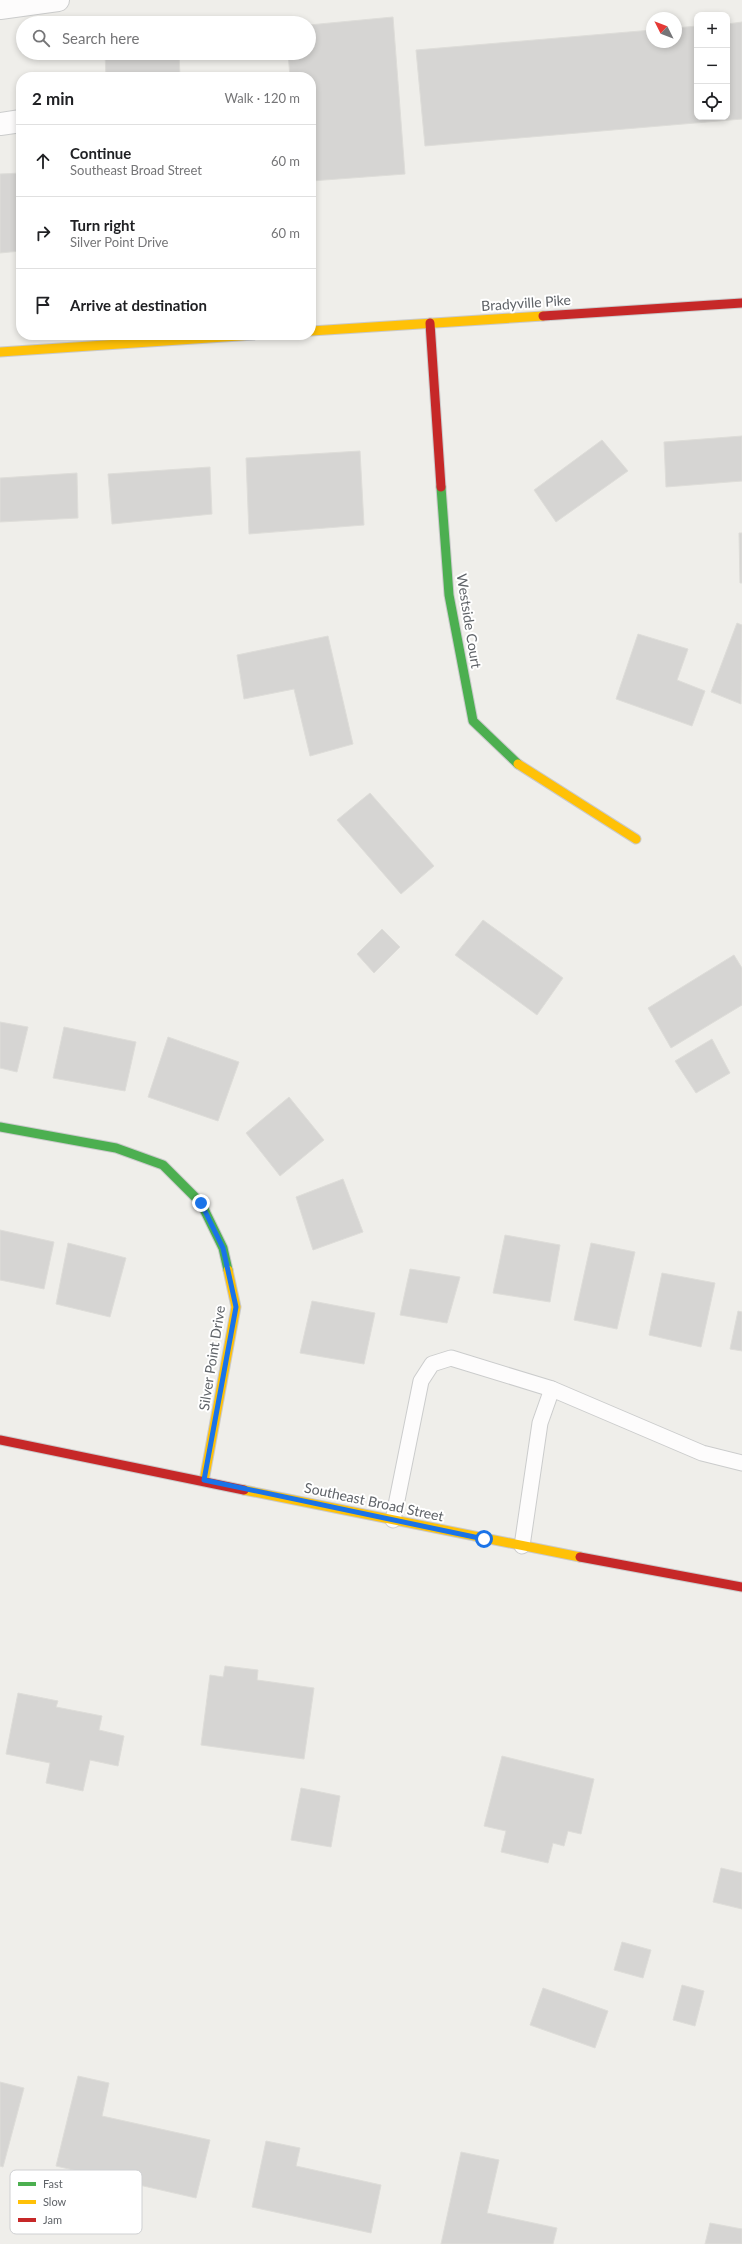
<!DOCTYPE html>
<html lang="en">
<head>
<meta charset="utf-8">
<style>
  body { margin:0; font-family:Lato,sans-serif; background:#f2f2f2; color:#202124 }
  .controls { position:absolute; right:12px; top:12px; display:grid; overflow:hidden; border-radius:8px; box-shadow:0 2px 6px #0003 }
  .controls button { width:36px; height:36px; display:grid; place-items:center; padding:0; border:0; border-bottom:1px solid #e0e0e0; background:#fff; color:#202124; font:20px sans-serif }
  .compass { position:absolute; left:646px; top:12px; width:36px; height:36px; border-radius:50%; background:#fff; box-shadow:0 2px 6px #0003; rotate:312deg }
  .stop { position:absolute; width:12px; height:12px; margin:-9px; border:3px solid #1a73e8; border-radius:50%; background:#fff }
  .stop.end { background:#1a73e8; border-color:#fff; box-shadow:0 1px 4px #0008 }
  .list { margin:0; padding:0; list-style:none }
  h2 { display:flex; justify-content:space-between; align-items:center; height:52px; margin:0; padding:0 16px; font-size:17px }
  h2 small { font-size:13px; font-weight:400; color:#757577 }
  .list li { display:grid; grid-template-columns:26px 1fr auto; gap:12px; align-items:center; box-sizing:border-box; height:72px; padding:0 16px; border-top:1px solid #e0e0e0 }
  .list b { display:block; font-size:15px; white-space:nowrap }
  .list p { margin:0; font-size:13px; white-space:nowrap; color:#757577 }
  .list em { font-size:13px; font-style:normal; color:#757577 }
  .icon { flex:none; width:22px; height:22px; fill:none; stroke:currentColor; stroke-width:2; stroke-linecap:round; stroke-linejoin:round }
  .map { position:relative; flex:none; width:742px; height:2244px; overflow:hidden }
  .search { position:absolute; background:#fff; box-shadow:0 2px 6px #0003; left:16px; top:16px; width:300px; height:44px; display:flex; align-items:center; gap:10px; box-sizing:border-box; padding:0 14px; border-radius:22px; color:#757577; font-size:15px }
  .panel { position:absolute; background:#fff; box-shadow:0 2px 6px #0003; left:16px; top:72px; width:300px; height:268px; border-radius:16px }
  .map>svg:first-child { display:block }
  .building { fill:#d6d5d3; stroke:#deddd9 }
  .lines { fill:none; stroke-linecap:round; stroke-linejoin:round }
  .lane-casing { stroke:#cbcccc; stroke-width:17 }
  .street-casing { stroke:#cbcccc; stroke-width:24 }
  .fast-casing { stroke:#cacacb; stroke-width:11 }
  .slow-casing { stroke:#cacacb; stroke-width:11 }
  .jam-casing { stroke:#cacacb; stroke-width:11 }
  .lane { stroke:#fdfcfc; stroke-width:15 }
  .street { stroke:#fdfcfc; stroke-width:22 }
  .fast { stroke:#4caf50; stroke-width:9 }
  .slow { stroke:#ffc107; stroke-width:9 }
  .jam { stroke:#c62828; stroke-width:9 }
  .route { stroke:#1a73e8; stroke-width:5 }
  .labels { text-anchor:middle; stroke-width:4; stroke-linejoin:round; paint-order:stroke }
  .street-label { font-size:14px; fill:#5f6368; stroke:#fff }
  .key { fill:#fff; stroke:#cfd0d2; stroke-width:1 }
  .key-label { font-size:11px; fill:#5f6368 }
</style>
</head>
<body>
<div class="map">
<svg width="742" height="2244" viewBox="0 0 742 2244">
  <rect width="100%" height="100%" fill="#efeeea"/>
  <g class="building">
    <path d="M393 17 405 174 311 181V77H290L288 53H309V25Z"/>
    <path d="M742 22V119L425 146 416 50 652 30V42H676V28L697 26V117H727V24Z"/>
    <path d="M105 53H179L180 77H106Z"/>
    <path d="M21 173V251L0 253V174Z"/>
    <path d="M742 436V481L666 487 664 442Z"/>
    <path d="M602 440 628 471 556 522 534 490Z"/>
    <path d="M360 451 364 525 249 534 246 458Z"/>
    <path d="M210 467 212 514 112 524 108 474Z"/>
    <path d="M77 473 78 518 0 522V478Z"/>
    <path d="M739 533H742V583H740Z"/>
    <path d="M737 623 742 625 741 704 711 692Z"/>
    <path d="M638 634 688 649 677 680 705 691 692 726 616 699Z"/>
    <path d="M328 636 353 744 310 756 294 689 244 699 237 655Z"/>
    <path d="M370 793 434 866 401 894 337 820Z"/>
    <path d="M483 920 563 978 537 1015 455 955Z"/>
    <path d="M382 929 400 947 374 973 357 954Z"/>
    <path d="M734 955 742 968V1005L671 1048 648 1008Z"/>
    <path d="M0 1022 28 1027 17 1072 0 1068Z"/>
    <path d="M64 1027 136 1042 125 1091 53 1078Z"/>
    <path d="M168 1037 239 1062 218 1121 148 1097Z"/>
    <path d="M712 1039 730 1073 696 1093 675 1061Z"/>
    <path d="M289 1097 324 1140 280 1176 246 1133Z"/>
    <path d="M343 1179 363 1232 313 1250 296 1197Z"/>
    <path d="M0 1230 54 1242 44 1289 0 1280Z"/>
    <path d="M505 1235 560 1245 550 1302 493 1293Z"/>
    <path d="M68 1243 126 1258 110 1317 56 1304Z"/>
    <path d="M591 1243 635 1252 617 1329 574 1320Z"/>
    <path d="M410 1269 460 1277 447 1323 400 1315Z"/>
    <path d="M662 1273 715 1283 701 1347 649 1335Z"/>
    <path d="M312 1301 375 1313 364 1364 300 1353Z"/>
    <path d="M738 1311 742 1312V1351L730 1349Z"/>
    <path d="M225 1666 258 1670 257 1680 314 1688 304 1759 201 1745 210 1675 223 1677Z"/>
    <path d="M18 1693 58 1701 56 1707 102 1716 99 1730 124 1736 118 1766 90 1760 83 1791 46 1783 50 1763 6 1754Z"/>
    <path d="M502 1756 594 1779 581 1834 568 1831 564 1846 553 1843 548 1863 501 1852 506 1831 484 1826Z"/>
    <path d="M301 1788 340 1796 331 1847 291 1840Z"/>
    <path d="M721 1868 742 1873V1909L713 1902Z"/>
    <path d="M622 1942 651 1950 643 1978 614 1970Z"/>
    <path d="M682 1985 704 1991 695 2026 673 2020Z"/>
    <path d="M543 1988 608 2011 595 2048 530 2025Z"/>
    <path d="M78 2076 109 2083 102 2116 210 2140 196 2198 56 2166Z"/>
    <path d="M0 2082 24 2088 3 2167 0 2166Z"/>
    <path d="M266 2141 300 2148 296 2166 381 2185 371 2233 252 2207Z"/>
    <path d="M461 2152 499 2160 487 2213 557 2228 553 2244H441Z"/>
    <path d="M710 2223 742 2229V2244H705Z"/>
  </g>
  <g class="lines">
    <defs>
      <g id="lane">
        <path d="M393 1520 421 1381 432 1364 451 1358 552 1389 702 1453 742 1463"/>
        <path d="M522 1546 540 1423 552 1389"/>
      </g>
      <g id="street">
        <path d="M0 8 58 0"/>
        <path d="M0 124 21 121"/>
      </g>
      <g id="fast">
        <path d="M441 487 449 595 473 721 518 764"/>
        <path d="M0 1127 116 1148 163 1165 201 1203 223 1248 228 1270"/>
      </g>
      <g id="slow">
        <path d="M311 331 543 316"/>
        <path d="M0 352 254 335"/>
        <path d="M518 764 636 839"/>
        <path d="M204 1481 236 1307 228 1270"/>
        <path d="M244 1490 580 1557"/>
      </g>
      <g id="jam">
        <path d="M543 316 742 303"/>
        <path d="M430 323 441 487"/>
        <path d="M0 1440 244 1490"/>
        <path d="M580 1557 742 1587"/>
      </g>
    </defs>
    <use href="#lane" class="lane-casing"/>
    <use href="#street" class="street-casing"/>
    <use href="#fast" class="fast-casing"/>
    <use href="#slow" class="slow-casing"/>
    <use href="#jam" class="jam-casing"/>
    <use href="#lane" class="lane"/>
    <use href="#street" class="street"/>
    <use href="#fast" class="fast"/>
    <use href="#slow" class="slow"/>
    <use href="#jam" class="jam"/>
  </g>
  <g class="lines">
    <path class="route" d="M201 1203 223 1248 236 1307 204 1480 484 1539"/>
  </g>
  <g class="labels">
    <g class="street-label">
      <text transform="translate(526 303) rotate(-4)" y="5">Bradyville Pike</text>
      <text transform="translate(469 621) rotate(81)" y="5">Westside Court</text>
      <text transform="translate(212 1358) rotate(-81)" y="5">Silver Point Drive</text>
      <text transform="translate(374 1502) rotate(12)" y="5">Southeast Broad Street</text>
    </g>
  </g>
  <rect x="10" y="2170" width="132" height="64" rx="6" class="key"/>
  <rect x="18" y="2182" width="18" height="4" fill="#4caf50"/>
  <rect x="18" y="2200" width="18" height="4" fill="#ffc107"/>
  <rect x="18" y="2218" width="18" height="4" fill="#c62828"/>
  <g class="key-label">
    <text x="43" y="2188">Fast</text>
    <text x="43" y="2206">Slow</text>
    <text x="43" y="2224">Jam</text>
  </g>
</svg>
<div class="controls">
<button>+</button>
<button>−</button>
<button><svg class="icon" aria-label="locate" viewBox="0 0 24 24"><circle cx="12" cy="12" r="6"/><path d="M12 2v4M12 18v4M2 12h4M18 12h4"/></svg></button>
</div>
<svg class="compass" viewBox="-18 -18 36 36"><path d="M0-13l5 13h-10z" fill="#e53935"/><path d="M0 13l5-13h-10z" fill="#757577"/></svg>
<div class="stop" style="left:484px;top:1539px"></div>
<div class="stop end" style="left:201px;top:1203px"></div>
<div class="search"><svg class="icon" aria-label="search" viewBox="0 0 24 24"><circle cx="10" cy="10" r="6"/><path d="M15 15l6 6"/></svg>Search here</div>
<section class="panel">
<h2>2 min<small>Walk · 120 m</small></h2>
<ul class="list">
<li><svg class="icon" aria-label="ahead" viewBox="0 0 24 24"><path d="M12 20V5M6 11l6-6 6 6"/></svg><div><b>Continue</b><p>Southeast Broad Street</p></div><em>60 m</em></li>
<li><svg class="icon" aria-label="right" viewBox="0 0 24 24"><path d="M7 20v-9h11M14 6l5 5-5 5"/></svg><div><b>Turn right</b><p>Silver Point Drive</p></div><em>60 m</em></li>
<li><svg class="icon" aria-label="arrive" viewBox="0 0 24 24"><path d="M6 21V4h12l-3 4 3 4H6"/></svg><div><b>Arrive at destination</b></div></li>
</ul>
</section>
</div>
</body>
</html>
